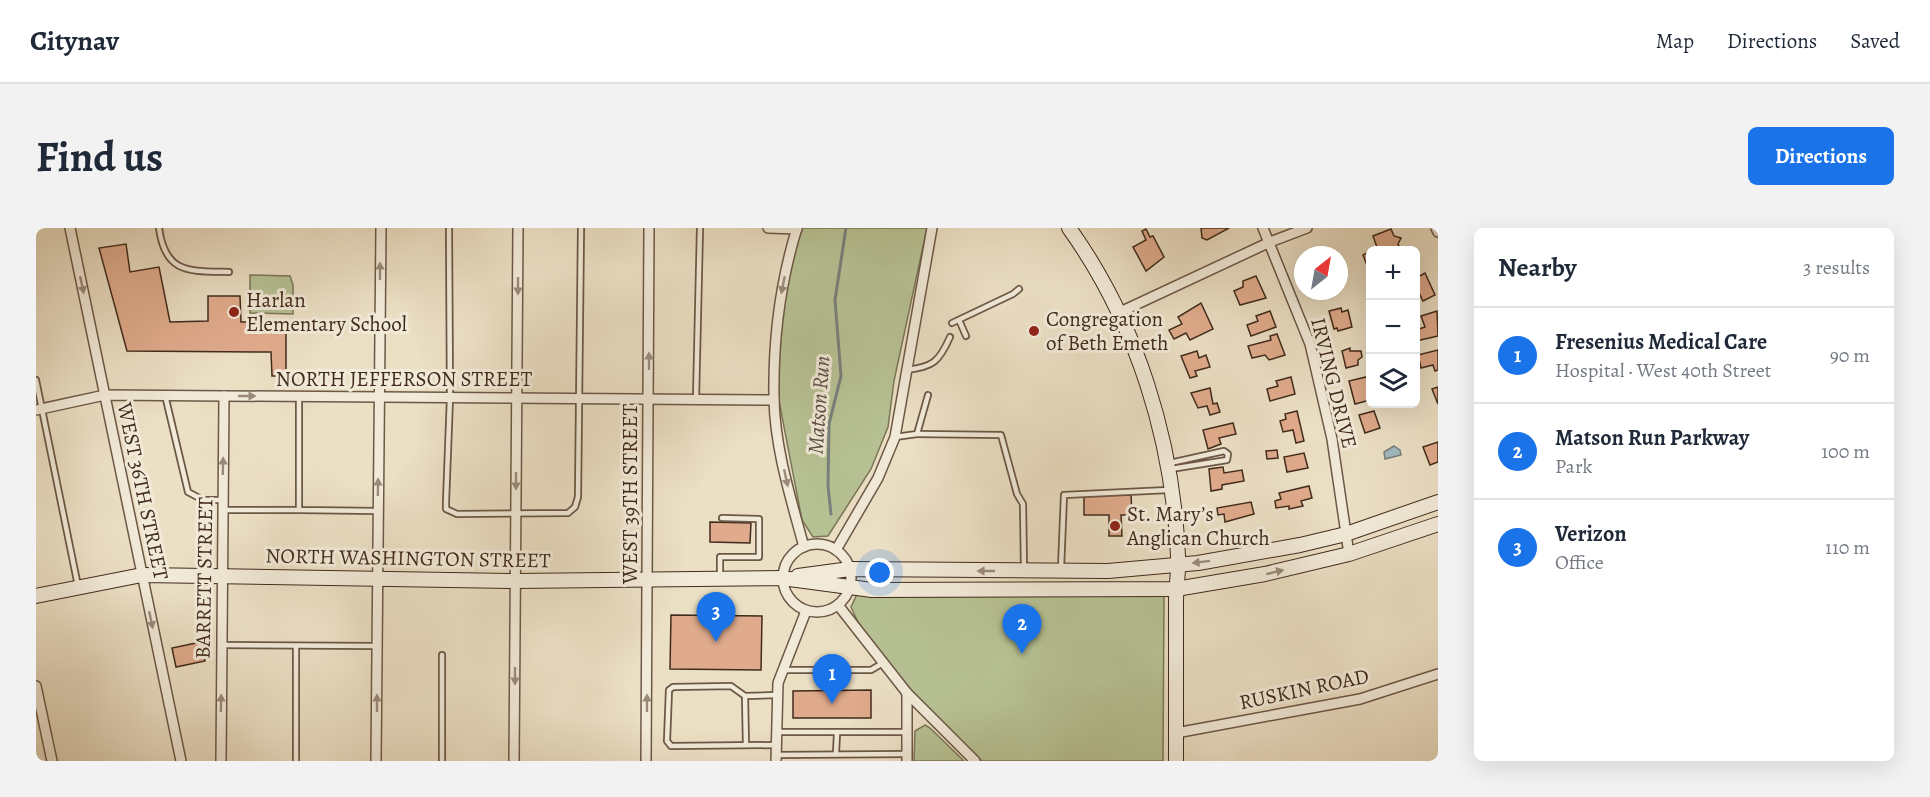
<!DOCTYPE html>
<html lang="en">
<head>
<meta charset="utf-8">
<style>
  body { margin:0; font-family:Alegreya,serif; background:#f2f2f3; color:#1f2937 }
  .controls { position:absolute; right:18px; top:18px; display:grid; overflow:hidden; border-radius:9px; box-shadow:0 6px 24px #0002 }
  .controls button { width:54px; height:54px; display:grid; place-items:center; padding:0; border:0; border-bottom:2px solid #e0e1e3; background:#fff; color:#1f2937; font:30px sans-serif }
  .compass { position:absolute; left:1258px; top:18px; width:54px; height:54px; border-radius:50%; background:#fff; box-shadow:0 6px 24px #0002; rotate:31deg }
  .you { position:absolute; left:844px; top:345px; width:21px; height:21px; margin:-15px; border:4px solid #fff; border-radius:50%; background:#1a73e8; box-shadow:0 0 0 9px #1a73e833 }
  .badge { display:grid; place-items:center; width:39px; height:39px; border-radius:50%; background:#1a73e8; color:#fff; font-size:20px; font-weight:700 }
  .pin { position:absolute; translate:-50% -50px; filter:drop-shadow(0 2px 3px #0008) }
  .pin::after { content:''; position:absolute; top:32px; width:21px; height:18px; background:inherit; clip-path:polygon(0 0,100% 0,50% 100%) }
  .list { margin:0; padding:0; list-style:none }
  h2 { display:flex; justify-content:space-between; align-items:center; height:78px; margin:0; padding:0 24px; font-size:26px }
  h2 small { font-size:20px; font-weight:400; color:#747a83 }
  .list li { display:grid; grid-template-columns:39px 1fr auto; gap:18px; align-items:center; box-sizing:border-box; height:96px; padding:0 24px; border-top:2px solid #e0e1e3 }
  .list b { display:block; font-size:22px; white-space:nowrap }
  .list p { margin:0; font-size:20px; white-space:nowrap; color:#747a83 }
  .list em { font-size:20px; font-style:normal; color:#747a83 }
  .icon { flex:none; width:33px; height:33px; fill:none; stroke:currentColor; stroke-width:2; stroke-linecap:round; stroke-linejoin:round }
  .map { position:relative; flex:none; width:1402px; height:533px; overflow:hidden; border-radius:9px }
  header { display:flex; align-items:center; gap:36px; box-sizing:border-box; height:84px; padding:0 30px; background:#fff; border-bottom:2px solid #e0e1e3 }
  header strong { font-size:28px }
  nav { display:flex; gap:33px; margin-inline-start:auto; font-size:21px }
  .intro { display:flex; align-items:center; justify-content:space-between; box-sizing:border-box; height:144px; padding:0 36px }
  h1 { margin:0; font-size:42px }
  .button { padding:15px 27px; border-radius:9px; background:#1a73e8; color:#fff; font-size:21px; font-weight:700 }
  main { display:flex; gap:36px; padding:0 36px }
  aside { flex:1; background:#fff; border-radius:9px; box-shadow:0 6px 24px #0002 }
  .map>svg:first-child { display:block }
  .green { fill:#b7c294; stroke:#7c7658; stroke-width:1.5 }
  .water { fill:#9fb9c0; stroke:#79807e; stroke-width:1.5 }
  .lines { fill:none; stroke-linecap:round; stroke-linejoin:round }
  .stream { stroke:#79807e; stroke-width:3 }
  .building { fill:#e0ab8c; stroke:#412b1c; stroke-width:1.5 }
  .lane-casing { stroke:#6c5846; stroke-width:8 }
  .street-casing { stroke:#6c5846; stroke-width:12 }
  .secondary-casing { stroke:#412b1c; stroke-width:16 }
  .lane { stroke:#f2ead9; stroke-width:4.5 }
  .street { stroke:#f2ead9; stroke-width:9 }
  .secondary { stroke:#f2ead9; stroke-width:14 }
  .oneway { fill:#9a8a7a }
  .poi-dot { fill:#8f2418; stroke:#f2ead9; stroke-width:2 }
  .labels { text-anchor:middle; stroke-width:6; stroke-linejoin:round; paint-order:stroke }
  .poi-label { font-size:21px; fill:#412b1c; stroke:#f2ead9; text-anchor:start }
  .street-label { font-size:21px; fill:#412b1c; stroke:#f2ead9 }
  .water-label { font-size:22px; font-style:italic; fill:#584e45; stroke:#f2ead9 }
</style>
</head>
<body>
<header>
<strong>Citynav</strong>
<nav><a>Map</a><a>Directions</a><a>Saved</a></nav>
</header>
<div class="intro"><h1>Find us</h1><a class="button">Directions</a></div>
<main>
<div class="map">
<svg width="1402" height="533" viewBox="0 0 1402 533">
  <rect width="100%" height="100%" fill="#ebdfc4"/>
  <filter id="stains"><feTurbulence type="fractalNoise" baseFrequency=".00333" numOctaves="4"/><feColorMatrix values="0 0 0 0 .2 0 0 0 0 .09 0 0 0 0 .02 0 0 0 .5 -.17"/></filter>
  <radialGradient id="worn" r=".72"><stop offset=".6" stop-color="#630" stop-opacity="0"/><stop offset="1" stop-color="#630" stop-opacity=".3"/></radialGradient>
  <g class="green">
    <path d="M762 0H891L858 153 852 199 835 241 792 308 777 309 766 292 743 173V95Z"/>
    <path d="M214 47 254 48 257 57V86L214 85Z"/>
    <path d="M821 366H1128L1127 533H946C903 495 836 431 815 379Z"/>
    <path d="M889 497 894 500 928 533H878L879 503Z"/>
  </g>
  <path class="water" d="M1358 218 1364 222 1365 227 1349 231 1348 224Z"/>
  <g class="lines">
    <path class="stream" d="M795 286 792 258 793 196 805 148 799 72 810 0"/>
  </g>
  <g class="building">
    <path d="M1165 0H1193L1171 12 1166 10Z"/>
    <path d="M1110 1 1114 9 1117 8 1128 29 1110 43 1097 19 1110 12 1106 3Z"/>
    <path d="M1355 1 1358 8 1365 10 1362 16 1365 22H1342L1337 8Z"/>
    <path d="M90 16 94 44 123 39 134 94 172 93V68H204L205 94 250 93V148H236L235 124 91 123 63 20Z"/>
    <path d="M1286 22 1288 27H1273L1282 23Z"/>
    <path d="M1334 23V39L1332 40 1327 27Z"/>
    <path d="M1389 45 1399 67 1387 73 1382 63 1380 64V50Z"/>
    <path d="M1220 48 1230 70 1204 77 1198 63 1207 59V53Z"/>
    <path d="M1165 75 1177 101 1154 112 1150 105 1138 111 1133 102 1146 96 1142 89Z"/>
    <path d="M1305 80 1306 84 1312 82 1316 99 1302 103 1301 100 1298 101 1293 83Z"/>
    <path d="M1234 83 1240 99 1215 108 1211 97 1222 93 1220 88Z"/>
    <path d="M1401 83 1402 108 1380 113V102L1389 99 1385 88Z"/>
    <path d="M1241 106 1249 127 1233 132 1229 127 1216 130 1212 118 1235 112 1234 108Z"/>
    <path d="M1314 120V123H1325L1326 129 1322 132V137L1310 140 1306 123Z"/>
    <path d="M1402 122V142L1399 143 1397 137 1385 140 1382 127Z"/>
    <path d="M1161 123 1163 130 1170 127 1174 139 1159 143 1161 148 1154 150 1145 128Z"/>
    <path d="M1255 149 1259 166 1234 173 1231 161 1242 158 1240 153Z"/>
    <path d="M1330 149 1334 159V172L1319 176 1313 153Z"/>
    <path d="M1402 159V176L1396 161Z"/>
    <path d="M1174 160 1177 176 1181 175 1184 184 1174 187 1171 178 1162 180 1155 165Z"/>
    <path d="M1261 183 1268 213 1260 215 1257 202 1247 204 1244 193 1250 191 1249 186Z"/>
    <path d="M1338 183 1344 200 1329 205 1323 187Z"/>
    <path d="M1197 195 1200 206 1183 210 1185 216 1172 221 1167 202Z"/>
    <path d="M1402 214V234L1394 237 1387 219Z"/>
    <path d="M1241 222 1242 230 1231 231 1230 223Z"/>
    <path d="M1268 225 1272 240 1251 244 1248 229Z"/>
    <path d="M1187 239 1188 245 1206 242 1208 253 1186 257V261L1175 263 1173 241Z"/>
    <path d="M1273 258 1276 270 1265 273 1267 278 1253 281V278L1240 280 1239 273 1245 271 1243 265Z"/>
    <path d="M1095 267 1096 287H1085L1086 308H1073V287H1048V268Z"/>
    <path d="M1215 274 1218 286 1189 294 1188 286 1182 287 1181 280Z"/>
    <path d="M674 294 715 295 714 315 674 314Z"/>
    <path d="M635 387 726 388 725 442 634 441Z"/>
    <path d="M165 414 169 433 140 439 136 420Z"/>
    <path d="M835 462V490H757V463Z"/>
  </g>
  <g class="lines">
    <defs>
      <g id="lane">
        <path d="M123 0C129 46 153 43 193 44"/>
        <path d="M413 0 414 170 410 274V281L421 286 532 285 539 279 542 269 545 0"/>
        <path d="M923 92 930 108"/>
        <path d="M916 95 977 66 983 61"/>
        <path d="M870 142C897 139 903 134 914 109"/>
        <path d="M0 152 42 358"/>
        <path d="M129 167 152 264 167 272H187"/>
        <path d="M263 168V282L342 283"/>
        <path d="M660 171 664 0"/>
        <path d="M881 206 965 207 981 266 987 276 988 340"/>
        <path d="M859 209 881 206 892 167"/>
        <path d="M1134 235 1188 223 1192 226 1191 232 1135 241"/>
        <path d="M188 282H263"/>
        <path d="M1025 340 1028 267 1132 262"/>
        <path d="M684 348V329H723V291L686 290"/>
        <path d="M186 417 341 418"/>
        <path d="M747 442H835L847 435"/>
        <path d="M709 468 710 517"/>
        <path d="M741 504H871"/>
        <path d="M740 517 635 518 631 513 633 462 637 459 695 458 709 468 741 467"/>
        <path d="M800 525 801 505"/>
        <path d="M740 527 871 526"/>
        <path d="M260 533V418"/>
        <path d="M406 533V427"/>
      </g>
      <g id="street">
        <path d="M34 0 145 533"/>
        <path d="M732 0 761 1"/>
        <path d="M761 0C744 55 737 114 738 171 739 221 755 271 768 319"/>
        <path d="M1227 0 1274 116 1296 211 1313 326"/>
        <path d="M1400 0 1402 4"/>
        <path d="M1082 85 1234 14 1271 0"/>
        <path d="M0 182 69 167 738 172"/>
        <circle cx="781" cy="350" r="34"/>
        <path d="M800 322 842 250 859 209 896 0"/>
        <path d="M802 377 871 465 939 533"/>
        <path d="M0 458 16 533"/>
        <path d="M1140 505 1324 471 1402 446"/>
        <path d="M185 533 188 168"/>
        <path d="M340 533 345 0"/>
        <path d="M478 533 482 0"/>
        <path d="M610 533 613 0"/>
        <path d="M740 533 742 455 770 383"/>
        <path d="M871 533V465"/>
      </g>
      <g id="secondary">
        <path d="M1033 0C1101 95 1137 212 1142 328 1143 343 1140 358 1140 374 1140 427 1140 480 1140 533"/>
        <path d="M762 348 814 341 1072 343 1162 335 1264 317 1310 306 1402 274"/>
        <path d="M0 368 106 347 479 353 746 350 836 362 1140 361 1229 346 1313 326 1402 296"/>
      </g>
    </defs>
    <use href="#lane" class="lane-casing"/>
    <use href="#street" class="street-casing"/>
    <use href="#secondary" class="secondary-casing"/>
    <use href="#lane" class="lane"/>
    <use href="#street" class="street"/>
    <use href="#secondary" class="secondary"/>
  </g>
  <defs><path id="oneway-solid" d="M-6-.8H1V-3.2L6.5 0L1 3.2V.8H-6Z" transform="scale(1.5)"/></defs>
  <g class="oneway">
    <use href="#oneway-solid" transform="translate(344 43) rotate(-90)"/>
    <use href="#oneway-solid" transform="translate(46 57) rotate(78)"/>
    <use href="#oneway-solid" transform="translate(747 57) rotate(101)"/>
    <use href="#oneway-solid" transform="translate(482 58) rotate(90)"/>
    <use href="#oneway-solid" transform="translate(613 133) rotate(-90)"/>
    <use href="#oneway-solid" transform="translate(211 168)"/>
    <use href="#oneway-solid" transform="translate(187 238) rotate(-89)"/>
    <use href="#oneway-solid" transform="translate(750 250) rotate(78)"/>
    <use href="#oneway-solid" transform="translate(480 253) rotate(90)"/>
    <use href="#oneway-solid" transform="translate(342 259) rotate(-89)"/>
    <use href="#oneway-solid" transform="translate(1165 334) rotate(173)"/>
    <use href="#oneway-solid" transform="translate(950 343) rotate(-180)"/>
    <use href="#oneway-solid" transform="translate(1239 344) rotate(-14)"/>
    <use href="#oneway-solid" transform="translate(115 392) rotate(78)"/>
    <use href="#oneway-solid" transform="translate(479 448) rotate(90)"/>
    <use href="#oneway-solid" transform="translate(185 475) rotate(-89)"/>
    <use href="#oneway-solid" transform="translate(341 475) rotate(-90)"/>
    <use href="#oneway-solid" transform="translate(611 475) rotate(-90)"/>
  </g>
  <g class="poi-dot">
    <circle cx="198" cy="84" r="6"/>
    <circle cx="998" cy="103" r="6"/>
    <circle cx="1079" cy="298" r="6"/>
  </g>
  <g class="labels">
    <g class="poi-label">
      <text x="210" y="79">Harlan<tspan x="210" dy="24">Elementary School</tspan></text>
      <text x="1010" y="98">Congregation<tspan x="1010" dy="24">of Beth Emeth</tspan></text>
      <text x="1091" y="293">St. Mary’s<tspan x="1091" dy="24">Anglican Church</tspan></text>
    </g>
    <g class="street-label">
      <text x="368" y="158">NORTH JEFFERSON STREET</text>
      <text transform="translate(1298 155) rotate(76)" y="7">IRVING DRIVE</text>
      <text transform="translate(107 263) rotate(78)" y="7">WEST 36TH STREET</text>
      <text transform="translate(594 266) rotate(-90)" y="7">WEST 39TH STREET</text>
      <text transform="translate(372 330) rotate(1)" y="7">NORTH WASHINGTON STREET</text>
      <text transform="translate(168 350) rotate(-89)" y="7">BARRETT STREET</text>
      <text transform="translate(1268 461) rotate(-12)" y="7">RUSKIN ROAD</text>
    </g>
    <g class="water-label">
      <text transform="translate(782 177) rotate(-86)" y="8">Matson Run</text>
    </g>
  </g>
  <rect width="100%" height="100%" filter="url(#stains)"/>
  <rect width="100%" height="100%" fill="url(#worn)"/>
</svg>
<div class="controls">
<button>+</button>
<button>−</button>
<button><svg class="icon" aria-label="layers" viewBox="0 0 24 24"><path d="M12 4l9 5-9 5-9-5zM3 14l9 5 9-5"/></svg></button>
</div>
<svg class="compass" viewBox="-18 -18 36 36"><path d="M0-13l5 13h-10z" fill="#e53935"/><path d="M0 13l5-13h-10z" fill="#747a83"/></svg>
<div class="you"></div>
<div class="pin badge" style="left:796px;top:476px">1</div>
<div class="pin badge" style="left:986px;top:426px">2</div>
<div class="pin badge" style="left:680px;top:414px">3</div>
</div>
<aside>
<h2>Nearby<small>3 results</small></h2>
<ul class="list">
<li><span class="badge">1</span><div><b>Fresenius Medical Care</b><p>Hospital · West 40th Street</p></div><em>90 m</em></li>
<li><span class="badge">2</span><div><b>Matson Run Parkway</b><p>Park</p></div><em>100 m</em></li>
<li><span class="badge">3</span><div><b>Verizon</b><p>Office</p></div><em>110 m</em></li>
</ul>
</aside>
</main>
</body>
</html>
